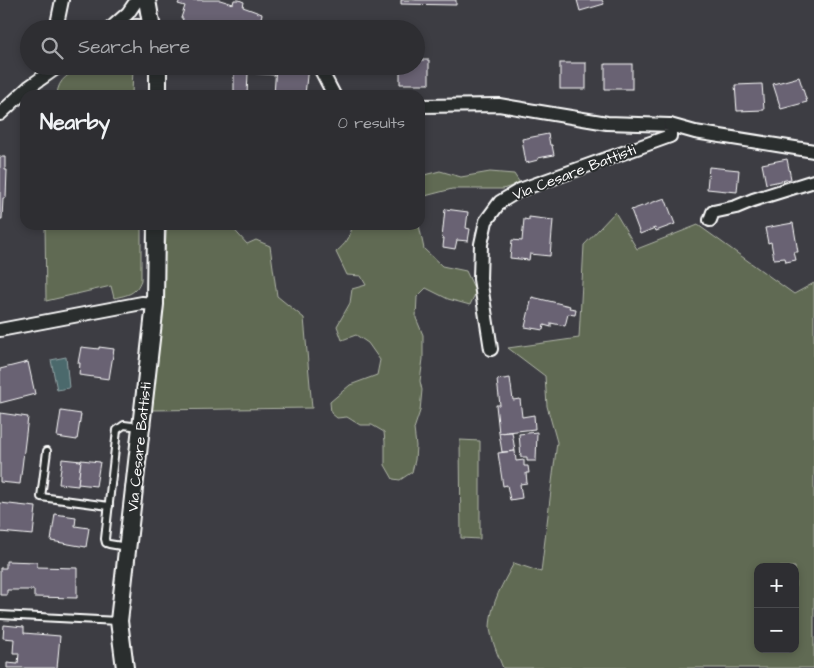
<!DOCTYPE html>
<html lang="en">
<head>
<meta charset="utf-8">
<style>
  body { margin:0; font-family:"Architects Daughter",sans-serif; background:#36363a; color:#f1f3f6 }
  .controls { position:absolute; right:15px; bottom:15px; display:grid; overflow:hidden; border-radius:10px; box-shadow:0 2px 8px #0003 }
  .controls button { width:45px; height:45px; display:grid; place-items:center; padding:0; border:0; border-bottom:1px solid #494a4d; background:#2e2e32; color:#f1f3f6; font:25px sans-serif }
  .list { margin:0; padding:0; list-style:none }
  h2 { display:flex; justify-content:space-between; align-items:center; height:65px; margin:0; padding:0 20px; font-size:21px }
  h2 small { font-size:16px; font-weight:400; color:#a7a8ac }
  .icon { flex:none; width:28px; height:28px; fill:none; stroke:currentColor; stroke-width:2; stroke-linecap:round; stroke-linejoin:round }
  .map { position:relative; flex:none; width:814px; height:668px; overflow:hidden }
  .search { position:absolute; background:#2e2e32; box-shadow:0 2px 8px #0003; left:20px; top:20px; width:405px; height:55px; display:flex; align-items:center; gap:12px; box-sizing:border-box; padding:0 18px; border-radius:28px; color:#a7a8ac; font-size:19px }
  .panel { position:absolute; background:#2e2e32; box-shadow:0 2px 8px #0003; left:20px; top:90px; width:405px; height:140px; border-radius:15px }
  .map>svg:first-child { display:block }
  .green { fill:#606b52; stroke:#b0b5a8; fill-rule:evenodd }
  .water { fill:#4b696c; stroke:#93a5a7 }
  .building { fill:#696273; stroke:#fff }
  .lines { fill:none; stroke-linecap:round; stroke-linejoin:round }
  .service-casing { stroke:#fff; stroke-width:10 }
  .minor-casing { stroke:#fff; stroke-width:16 }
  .tertiary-casing { stroke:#fff; stroke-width:20 }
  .service { stroke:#2a2d2e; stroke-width:6 }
  .minor { stroke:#2a2d2e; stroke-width:12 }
  .tertiary { stroke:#2a2d2e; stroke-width:16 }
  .labels { text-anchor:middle; stroke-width:4; stroke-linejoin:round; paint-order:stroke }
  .street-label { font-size:15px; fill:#fff; stroke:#2a2d2e }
</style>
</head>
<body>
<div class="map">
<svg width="814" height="668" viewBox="0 0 814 668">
  <rect width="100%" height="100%" fill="#3d3d43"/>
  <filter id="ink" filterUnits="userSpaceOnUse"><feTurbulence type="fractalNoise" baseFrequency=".02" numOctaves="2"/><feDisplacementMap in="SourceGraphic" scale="10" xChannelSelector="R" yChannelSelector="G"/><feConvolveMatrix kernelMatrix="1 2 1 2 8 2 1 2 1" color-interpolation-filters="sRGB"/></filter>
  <g filter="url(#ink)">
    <g class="green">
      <path d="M83 66H133L132 95H57C58 78 70 74 83 66Z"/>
      <path d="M440 171 461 177 490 172 514 174 520 183 503 189H452L425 196 420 204V176Z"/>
      <path d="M615 212 637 249 698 225 794 294 814 283V668H503C499 658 490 637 490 626 491 603 503 583 514 563L541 572 557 442 547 406 545 376 508 348 579 338 584 245ZM758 567H795V649H758Z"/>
      <path d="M45 225H141V280C136 294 128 295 114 298L111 286 46 301Z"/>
      <path d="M167 225H230L247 244 256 240 270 246 277 296 304 318 312 408 152 410Z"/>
      <path d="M352 225H419L424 249 442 266 466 271 476 292 470 305 448 299 426 288 417 297 416 318 423 335V359L420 381 422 390 420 411 414 429 416 446 415 460 412 472 400 480 393 479 385 465V442L384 432 372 425H360L347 417 337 418 331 413 330 402 350 385 377 375 380 360 368 343 356 335 342 340 337 326 350 303 352 289 366 285 361 276 347 275 336 252C345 244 351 238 352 225Z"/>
      <path d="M460 440 480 441V539L461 538Z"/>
    </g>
    <path class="water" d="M66 357 69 388 57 390 51 360Z"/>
    <g class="building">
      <path d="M180 0H220L233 4 234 0H239L244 2 243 7 262 14 258 29H208L204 27V29H198L182 24 183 18H181L185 6 178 4Z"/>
      <path d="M401 0H456V5L401 4Z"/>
      <path d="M577 0H602L604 4 580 11Z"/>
      <path d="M416 60H429V84H400V66H416Z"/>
      <rect x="560" y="63" width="26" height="26"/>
      <rect x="605" y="64" width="27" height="25"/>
      <path d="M222 66H276L275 75 248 73 247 95H234V73L221 72Z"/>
      <path d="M276 66H308L305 95H274Z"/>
      <path d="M799 77 807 102 781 109 773 84Z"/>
      <path d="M762 84 764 110 737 111 735 85Z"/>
      <path d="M548 134 550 145H552L554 155 538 158V160L526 163 522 139Z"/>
      <path d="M0 157H5V170H7L6 198H3L2 219H0Z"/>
      <path d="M787 159 791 179 766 184 762 164Z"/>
      <path d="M709 167 739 170 737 192 707 189Z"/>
      <path d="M665 198 675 224 656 231 655 228 640 234 631 210Z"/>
      <path d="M445 209 468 212 466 228 470 229 468 241 457 240 455 249 443 247 444 238H442Z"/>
      <path d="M529 217 553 220 550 256 530 254 529 260 510 258 512 240 522 241 524 219 529 220Z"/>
      <path d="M793 223 798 252H794L796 260 786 262 785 258 774 259 771 242 768 243 765 228Z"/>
      <path d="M532 297 570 306 569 308 576 309 575 315 568 314 565 326 551 323V327L544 325 543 330 525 327Z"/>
      <path d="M81 347 99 349V347L114 349 109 379 79 375 80 363H78Z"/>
      <path d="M28 362 35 394 0 403V369Z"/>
      <path d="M510 378 513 400 520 399 522 417 534 415 535 429 499 433 496 405H500L497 380Z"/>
      <path d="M61 411 81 414 77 440 57 437Z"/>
      <path d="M0 413 28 417 20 484 0 482Z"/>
      <path d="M512 432 515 451 502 452 499 433Z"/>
      <path d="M537 432 536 461H527V457H521L519 434Z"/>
      <path d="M515 451 516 461 524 460V466H528L529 473H526L527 483 520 484 522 498 510 500 507 485 503 486 498 453Z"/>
      <path d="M62 459 81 461 78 486 59 484Z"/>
      <path d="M81 460 100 462 96 486 78 484Z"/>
      <path d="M0 503 36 507 33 535 0 532Z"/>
      <path d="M55 514 76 517 75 526 89 528 86 547 51 541Z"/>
      <path d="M6 561 37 562V567L77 568V598L34 597V590H7V595H0V568H6Z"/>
      <path d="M4 625 24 627V633L60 636 57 668H7V663L18 664 19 653H13L14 639 3 638Z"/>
    </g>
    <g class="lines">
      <defs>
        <g id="service">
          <path d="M47 451 41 497 109 506"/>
          <path d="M127 547 109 544 106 543 105 539 117 430 124 425 140 427"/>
          <path d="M0 615 118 621"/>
        </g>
        <g id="minor">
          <path d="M56 29 62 0"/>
          <path d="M110 29 128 13 137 0"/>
          <path d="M120 29 137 26 152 27"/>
          <path d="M318 66 321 70 334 95"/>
          <path d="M420 106 499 105 607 123 670 125V136L520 190 500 202 486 221 481 244 480 279 491 349"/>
          <path d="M0 114 29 87 59 66"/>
          <path d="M670 125 695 132 814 151"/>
          <path d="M710 220 713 212 736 207 753 200 814 181"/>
          <path d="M0 330 142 303 155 304"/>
        </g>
        <g id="tertiary">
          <path d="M147 0 152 29"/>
          <path d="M158 66V95"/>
          <path d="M125 668 119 621 155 304 156 225"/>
        </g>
      </defs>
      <use href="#service" class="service-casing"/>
      <use href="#minor" class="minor-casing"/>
      <use href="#tertiary" class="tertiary-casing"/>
      <use href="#service" class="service"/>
      <use href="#minor" class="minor"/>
      <use href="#tertiary" class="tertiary"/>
    </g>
  </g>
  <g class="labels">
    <g class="street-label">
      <text transform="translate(574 172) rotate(-21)" y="5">Via Cesare Battisti</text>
      <text transform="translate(139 447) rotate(-84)" y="5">Via Cesare Battisti</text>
    </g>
  </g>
</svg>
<div class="controls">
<button>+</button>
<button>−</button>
</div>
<div class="search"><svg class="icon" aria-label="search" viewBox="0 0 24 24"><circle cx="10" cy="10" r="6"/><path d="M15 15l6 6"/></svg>Search here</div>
<section class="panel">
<h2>Nearby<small>0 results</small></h2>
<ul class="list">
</ul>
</section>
</div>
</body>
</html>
